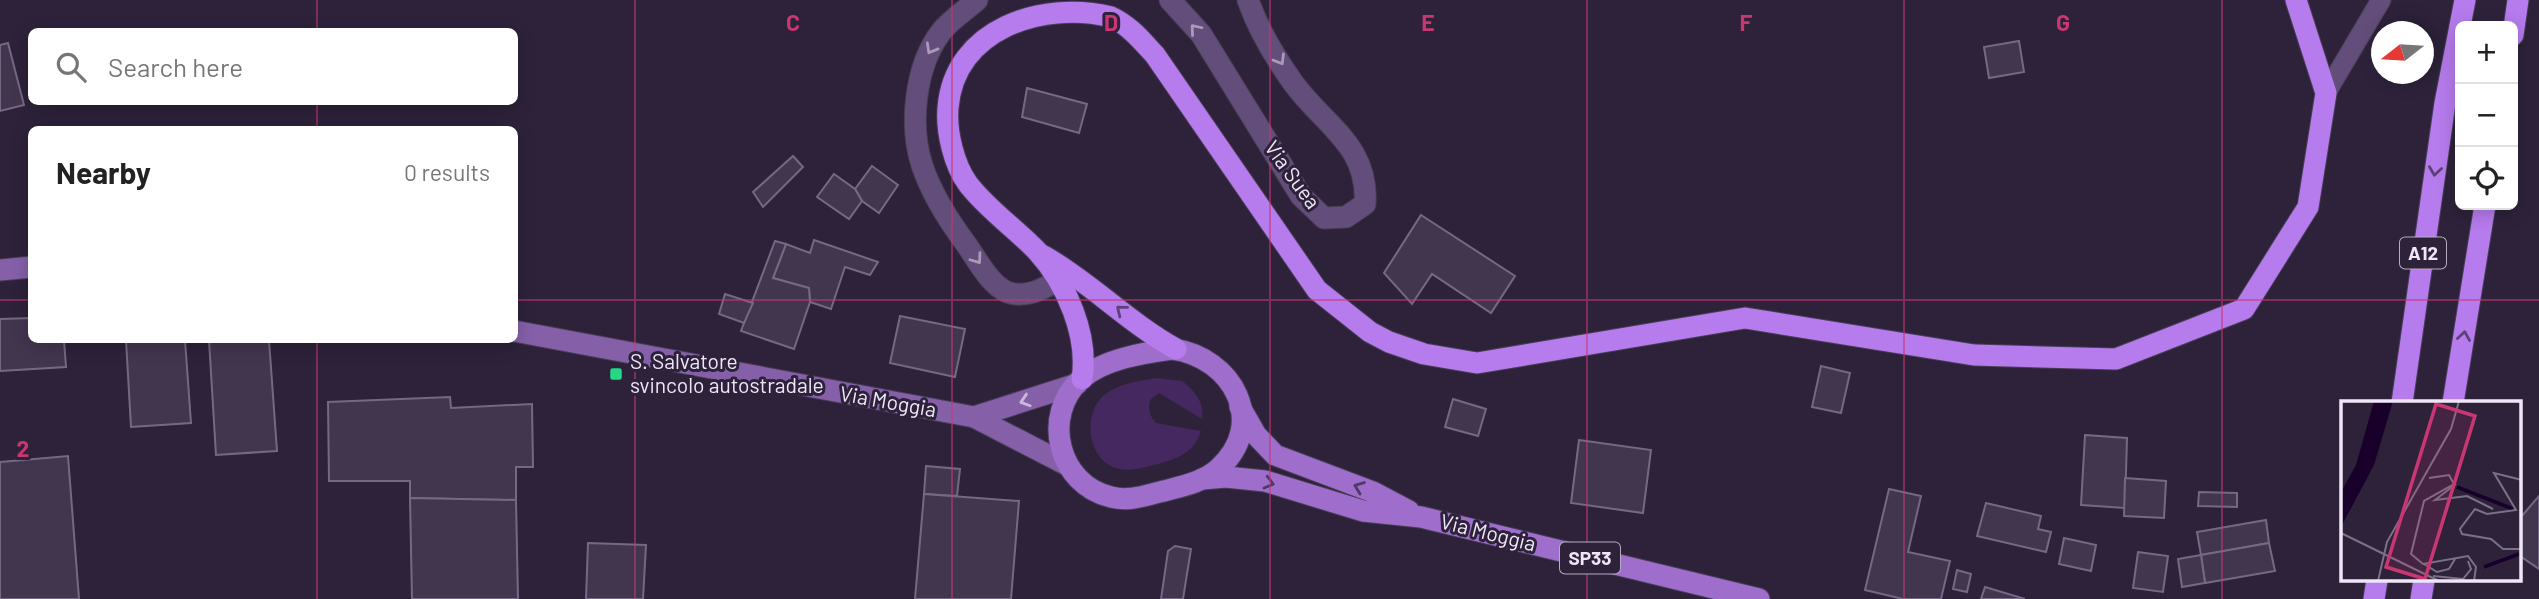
<!DOCTYPE html>
<html lang="en">
<head>
<meta charset="utf-8">
<style>
  body { margin:0; font-family:Barlow,sans-serif; background:#f2f2f2; color:#222 }
  .controls { position:absolute; right:21px; top:21px; display:grid; overflow:hidden; border-radius:10px; box-shadow:0 4px 18px #0003 }
  .controls button { width:63px; height:63px; display:grid; place-items:center; padding:0; border:0; border-bottom:2px solid #e0e0e0; background:#fff; color:#222; font:35px sans-serif }
  .compass { position:absolute; left:2371px; top:21px; width:63px; height:63px; border-radius:50%; background:#fff; box-shadow:0 4px 18px #0003; rotate:253deg }
  .list { margin:0; padding:0; list-style:none }
  h2 { display:flex; justify-content:space-between; align-items:center; height:91px; margin:0; padding:0 28px; font-size:30px }
  h2 small { font-size:23px; font-weight:400; color:#767676 }
  .icon { flex:none; width:38px; height:38px; fill:none; stroke:currentColor; stroke-width:2; stroke-linecap:round; stroke-linejoin:round }
  .map { position:relative; flex:none; width:2539px; height:599px; overflow:hidden }
  .search { position:absolute; background:#fff; box-shadow:0 4px 18px #0003; left:28px; top:28px; width:490px; height:77px; display:flex; align-items:center; gap:18px; box-sizing:border-box; padding:0 24px; border-radius:10px; color:#767676; font-size:26px }
  .panel { position:absolute; background:#fff; box-shadow:0 4px 18px #0003; left:28px; top:126px; width:490px; height:217px; border-radius:10px }
  .map>svg:first-child { display:block }
  .green { fill:#462861 }
  .building { fill:#42364f; stroke:#756884; stroke-width:2 }
  .lines { fill:none; stroke-linecap:round; stroke-linejoin:round }
  .lane-casing { stroke:#483e55; stroke-width:21 }
  .street-casing { stroke:#483e55; stroke-width:23 }
  .secondary-casing { stroke:#483e55; stroke-width:23 }
  .primary-casing { stroke:#483e55; stroke-width:23 }
  .highway-casing { stroke:#483e55; stroke-width:23 }
  .lane { stroke:#634d7a; stroke-width:19 }
  .street { stroke:#634d7a; stroke-width:21 }
  .secondary { stroke:#8560a9; stroke-width:21 }
  .primary { stroke:#9f6ecd; stroke-width:21 }
  .highway { stroke:#b67bed; stroke-width:21 }
  .oneway { stroke:#a99ab9 }
  .oneway2 { stroke:#5d4179 }
  .oneway3 { stroke:#cab8dc }
  .oneway4 { stroke:#4f3966 }
  .grid { fill:none; stroke:#c93773; stroke-width:2; stroke-opacity:0.55 }
  .poi-dot { fill:#26d886; stroke:#2d223a; stroke-width:2.5 }
  .labels { text-anchor:middle; stroke-width:6; stroke-linejoin:round; paint-order:stroke }
  .shield { fill:#2d223a; stroke:#b5acbf; stroke-width:2 }
  .shield-label { font-size:19px; font-weight:bold; fill:#efe7f8 }
  .street-label { font-size:21px; fill:#efe7f8; stroke:#2d223a }
  .poi-label { font-size:21px; fill:#efe7f8; stroke:#2d223a; text-anchor:start }
  .inset-river { fill:none; stroke:#18002b; stroke-width:3.5 }
  .inset-road { fill:none; stroke:#7b7186; stroke-width:2 }
  .view { fill:#c93773; fill-opacity:0.15; stroke:#c93773; stroke-width:3.5 }
  .inset-edge { fill:none; stroke:#efe7f8; stroke-width:3.5 }
  .grid-label { font-size:23px; text-anchor:middle; font-weight:bold; fill:#c93773; stroke:#2d223a; stroke-width:6; stroke-linejoin:round; paint-order:stroke }
</style>
</head>
<body>
<div class="map">
<svg width="2539" height="599" viewBox="0 0 2539 599">
  <rect width="100%" height="100%" fill="#2d223a"/>
  <path class="green" d="M1157 378 1182 381C1194 390 1205 403 1202 419L1159 393 1150 400C1148 410 1149 415 1156 423L1201 431C1195 451 1181 457 1162 463 1148 466 1133 472 1119 469 1089 462 1082 419 1101 398 1115 384 1138 381 1157 378Z"/>
  <g class="building">
    <path d="M2019 41 2024 72 1989 78 1984 47Z"/>
    <path d="M8 43 24 105 0 111V45Z"/>
    <path d="M1027 88 1087 104 1079 133 1022 117Z"/>
    <path d="M793 156 803 167 763 207 753 192Z"/>
    <path d="M872 166 898 185 879 213 862 201 855 189Z"/>
    <path d="M834 174 855 189 862 201 849 219 817 197Z"/>
    <path d="M1421 215 1515 276 1491 313 1432 274 1412 304 1384 273Z"/>
    <path d="M814 240 878 262 870 275 845 267 831 309 810 302 809 288 773 278 786 244 810 253Z"/>
    <path d="M775 241 786 244 773 278 809 288 810 302 794 349 741 331Z"/>
    <path d="M725 294 753 303 744 323 719 314Z"/>
    <path d="M900 316 965 329 955 377 890 363Z"/>
    <path d="M32 318V340H64L66 367 0 371V319Z"/>
    <path d="M126 340H185L191 423 131 427Z"/>
    <path d="M209 340H269L277 451 216 455Z"/>
    <path d="M1821 366 1850 373 1841 413 1812 407Z"/>
    <path d="M450 397 451 408 532 404 533 467H516V500L410 498V481H329L328 402Z"/>
    <path d="M1453 399 1486 409 1478 436 1445 427Z"/>
    <path d="M2085 435 2127 438 2125 508 2081 505Z"/>
    <path d="M1579 440 1651 450 1643 513 1571 503Z"/>
    <path d="M68 456 79 599H0V462Z"/>
    <path d="M926 466 960 469 957 496 924 494Z"/>
    <path d="M2125 478 2166 481 2164 518 2124 516Z"/>
    <path d="M1889 489 1921 496 1908 552 1950 561 1941 599H1903L1865 590Z"/>
    <path d="M2199 492 2237 493V507L2198 506Z"/>
    <path d="M924 494 1019 501 1011 599H915Z"/>
    <path d="M2539 496V569L2520 556V518Z"/>
    <path d="M410 498 516 500 518 599H412Z"/>
    <path d="M1986 503 2041 516 2038 529 2051 532 2046 552 1977 536Z"/>
    <path d="M2266 520 2269 543 2201 555 2197 532Z"/>
    <path d="M2064 538 2096 545 2091 571 2059 564Z"/>
    <path d="M588 543 646 545 643 599H586Z"/>
    <path d="M2269 543 2275 571 2205 583 2201 555Z"/>
    <path d="M1175 546 1191 549 1183 599H1161L1168 551Z"/>
    <path d="M2138 552 2168 556 2163 592 2133 588Z"/>
    <path d="M2201 555 2205 583 2182 587 2178 559Z"/>
    <path d="M1957 570 1971 574 1967 592 1953 589Z"/>
    <path d="M1985 587 2025 599H1981Z"/>
  </g>
  <g class="lines">
    <defs>
      <path id="lane" d="M2326 93 2381 0"/>
      <g id="street">
        <path d="M977 0C966 10 950 20 941 32 915 66 909 125 922 165 931 193 949 221 966 244 977 259 989 284 1007 292 1025 299 1043 289 1057 281"/>
        <path d="M1170 0 1201 34 1301 196 1324 218 1346 217 1365 204C1369 146 1325 126 1294 84 1276 59 1258 29 1248 0"/>
      </g>
      <g id="secondary">
        <path d="M0 270 32 267"/>
        <path d="M514 331 974 417 1067 465"/>
        <path d="M974 417 1077 384"/>
      </g>
      <g id="primary">
        <path d="M1172 349C1233 357 1269 424 1218 469 1203 482 1183 486 1164 491 1146 495 1130 502 1111 497 1058 485 1041 415 1081 379 1104 359 1143 353 1172 349Z"/>
        <path d="M1240 407 1256 435 1275 455 1373 492 1409 511"/>
        <path d="M1202 479 1226 477 1265 481 1363 511 1421 517 1759 599"/>
      </g>
      <g id="highway">
        <path d="M2513 35 2518 0"/>
        <path d="M1044 256C1091 283 1129 323 1176 349"/>
        <path d="M1082 379C1089 335 1066 283 1037 251 1016 229 987 209 968 184 954 165 946 132 948 108 954 29 1042 0 1111 17 1129 25 1142 41 1155 55L1317 290 1370 332 1389 342 1424 354 1477 363 1745 318 1974 355 2116 359 2244 309 2308 207 2326 93 2296 0"/>
        <path d="M2402 403 2445 103 2465 0"/>
        <path d="M2453 403 2485 205"/>
        <path d="M2374 599 2377 580"/>
        <path d="M2421 599 2424 580"/>
      </g>
    </defs>
    <use href="#lane" class="lane-casing"/>
    <use href="#street" class="street-casing"/>
    <use href="#secondary" class="secondary-casing"/>
    <use href="#primary" class="primary-casing"/>
    <use href="#highway" class="highway-casing"/>
    <use href="#lane" class="lane"/>
    <use href="#street" class="street"/>
    <use href="#secondary" class="secondary"/>
    <use href="#primary" class="primary"/>
    <use href="#highway" class="highway"/>
  </g>
  <defs><path id="oneway-chevron" d="M-2-3.5L2.5 0L-2 3.5" fill="none" stroke-width="1.6" stroke-linecap="round" stroke-linejoin="round" transform="scale(1.75)"/></defs>
  <g class="oneway">
    <use href="#oneway-chevron" transform="translate(1195 29) rotate(-130)"/>
    <use href="#oneway-chevron" transform="translate(931 49) rotate(119)"/>
    <use href="#oneway-chevron" transform="translate(1280 60) rotate(59)"/>
    <use href="#oneway-chevron" transform="translate(977 259) rotate(54)"/>
  </g>
  <g class="oneway2">
    <use href="#oneway-chevron" transform="translate(2435 171) rotate(98)"/>
    <use href="#oneway-chevron" transform="translate(1121 310) rotate(-141)"/>
    <use href="#oneway-chevron" transform="translate(2464 336) rotate(-81)"/>
  </g>
  <use class="oneway3" href="#oneway-chevron" transform="translate(1025 401) rotate(162)"/>
  <g class="oneway4">
    <use href="#oneway-chevron" transform="translate(1269 483) rotate(15)"/>
    <use href="#oneway-chevron" transform="translate(1359 487) rotate(-159)"/>
  </g>
  <path class="grid" d="M317 0V32M635 0V599M952 0V599M1270 0V599M1587 0V599M1904 0V599M2222 0V599M317 102V130M0 300H32M514 300H2539M317 340V599"/>
  <rect class="poi-dot" x="609" y="367" width="14" height="14" rx="3.5"/>
  <g class="labels">
    <g class="shield">
      <rect x="2400" y="237.5" width="46" height="31" rx="5"/>
      <rect x="1560" y="542.5" width="60" height="31" rx="5"/>
    </g>
    <g class="shield-label">
      <text x="2423" y="260">A12</text>
      <text x="1590" y="565">SP33</text>
    </g>
    <g class="street-label">
      <text transform="translate(1292 175) rotate(54)" y="7">Via Suea</text>
      <text transform="translate(888 402) rotate(10)" y="7">Via Moggia</text>
      <text transform="translate(1488 533) rotate(14)" y="7">Via Moggia</text>
    </g>
    <g class="poi-label">
      <text x="630" y="369">S. Salvatore<tspan x="630" dy="24">svincolo autostradale</tspan></text>
    </g>
  </g>
  <g transform="translate(2341 401)">
    <rect width="180" height="180" fill="#2d223a"/>
    <path d="M33 0H52L33 64 0 126V91L15 64Z" fill="#18002b"/>
    <path class="inset-river" d="M116 86 172 108M143 166 178 153"/>
    <path class="inset-road" d="M88 77 108 74 113 83 83 100 70 153 82 163 127 155 135 166 133 180M181 79 153 72 175 109 146 113 134 108 119 128 121 133 150 138 162 148H181M115 83 94 99 126 95 152 108M0 132 98 180M83 163 96 171 108 168 114 158M92 175 122 178 130 168 127 160M37 180 46 141 110 28 118 0"/>
    <path class="view" d="M95 3 134 15 84 178 45 166Z"/>
    <rect width="180" height="180" class="inset-edge"/>
  </g>
  <g class="grid-label">
    <text x="793" y="31">C</text>
    <text x="1111" y="31">D</text>
    <text x="1428" y="31">E</text>
    <text x="1746" y="31">F</text>
    <text x="2063" y="31">G</text>
    <text x="23" y="457">2</text>
  </g>
</svg>
<div class="controls">
<button>+</button>
<button>−</button>
<button><svg class="icon" aria-label="locate" viewBox="0 0 24 24"><circle cx="12" cy="12" r="6"/><path d="M12 2v4M12 18v4M2 12h4M18 12h4"/></svg></button>
</div>
<svg class="compass" viewBox="-18 -18 36 36"><path d="M0-13l5 13h-10z" fill="#e53935"/><path d="M0 13l5-13h-10z" fill="#767676"/></svg>
<div class="search"><svg class="icon" aria-label="search" viewBox="0 0 24 24"><circle cx="10" cy="10" r="6"/><path d="M15 15l6 6"/></svg>Search here</div>
<section class="panel">
<h2>Nearby<small>0 results</small></h2>
<ul class="list">
</ul>
</section>
</div>
</body>
</html>
